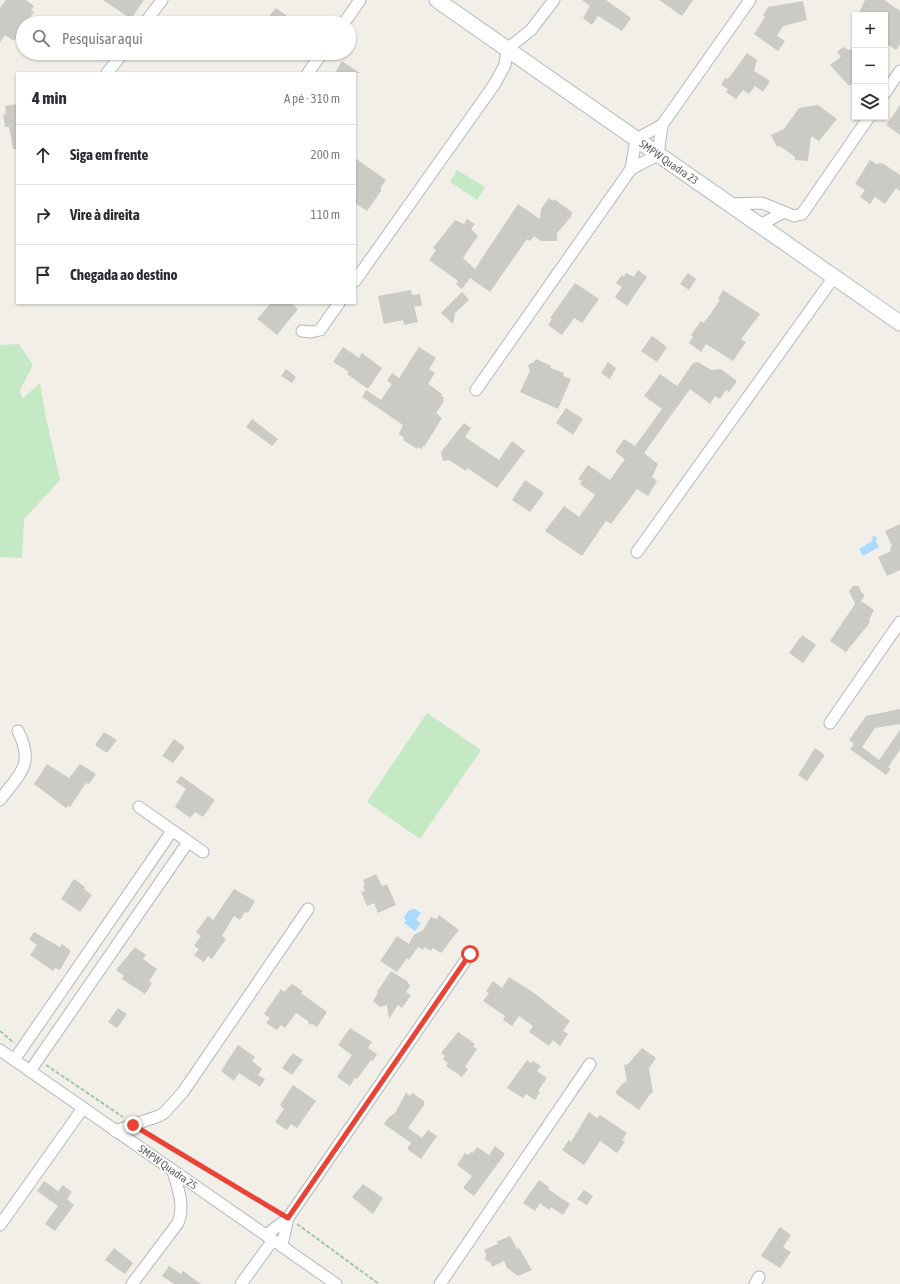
<!DOCTYPE html>
<html lang="pt">
<head>
<meta charset="utf-8">
<style>
  body { margin:0; font-family:"Asap Condensed",sans-serif; background:#f2f2f3; color:#2b2b33 }
  .controls { position:absolute; right:12px; top:12px; display:grid; overflow:hidden; border-radius:0px; box-shadow:0 1px 3px #0004 }
  .controls button { width:36px; height:36px; display:grid; place-items:center; padding:0; border:0; border-bottom:1px solid #e1e1e2; background:#fff; color:#2b2b33; font:20px sans-serif }
  .stop { position:absolute; width:12px; height:12px; margin:-9px; border:3px solid #ea4335; border-radius:50%; background:#fff }
  .stop.end { background:#ea4335; border-color:#fff; box-shadow:0 1px 4px #0008 }
  .list { margin:0; padding:0; list-style:none }
  h2 { display:flex; justify-content:space-between; align-items:center; height:52px; margin:0; padding:0 16px; font-size:17px }
  h2 small { font-size:13px; font-weight:400; color:#7c7c81 }
  .list li { display:grid; grid-template-columns:26px 1fr auto; gap:12px; align-items:center; box-sizing:border-box; height:60px; padding:0 16px; border-top:1px solid #e1e1e2 }
  .list b { display:block; font-size:15px; white-space:nowrap }
  .list em { font-size:13px; font-style:normal; color:#7c7c81 }
  .icon { flex:none; width:22px; height:22px; fill:none; stroke:currentColor; stroke-width:2; stroke-linecap:round; stroke-linejoin:round }
  .map { position:relative; flex:none; width:900px; height:1284px; overflow:hidden }
  .search { position:absolute; background:#fff; box-shadow:0 1px 3px #0004; left:16px; top:16px; width:340px; height:44px; display:flex; align-items:center; gap:10px; box-sizing:border-box; padding:0 14px; border-radius:22px; color:#7c7c81; font-size:15px }
  .panel { position:absolute; background:#fff; box-shadow:0 1px 3px #0004; left:16px; top:72px; width:340px; height:232px; border-radius:0px }
  .map>svg:first-child { display:block }
  .green { fill:#c5e8c5 }
  .water { fill:#aadaff }
  .building { fill:#cccac5 }
  .lines { fill:none; stroke-linecap:round; stroke-linejoin:round }
  .street-casing { stroke:#b5b8bc; stroke-width:13 }
  .secondary-casing { stroke:#b6babf; stroke-width:17 }
  .path { stroke:#9cc7a9; stroke-width:2; stroke-dasharray:4 2; stroke-linecap:butt }
  .street { stroke:#fff; stroke-width:11 }
  .secondary { stroke:#fff; stroke-width:15 }
  .route { stroke:#ea4335; stroke-width:5 }
  .labels { text-anchor:middle; stroke-width:3.5; stroke-linejoin:round; paint-order:stroke }
  .street-label { font-size:11px; fill:#5f6368; stroke:#fff }
</style>
</head>
<body>
<div class="map">
<svg width="900" height="1284" viewBox="0 0 900 1284">
  <rect width="100%" height="100%" fill="#f1efe8"/>
  <g class="green">
    <path d="M457 170 485 187 477 200 450 182Z"/>
    <path d="M19 344 33 365 20 390 22 399 40 383 46 418 60 480 24 519 22 558 0 557V345Z"/>
    <path d="M427 713 481 750 420 839 367 802Z"/>
  </g>
  <g class="water">
    <path d="M873 536 877 537 876 542 879 547 863 556 859 549 872 541Z"/>
    <path d="M415 909 421 913 416 920 421 923 415 931 404 923 406 921 404 917 409 910Z"/>
  </g>
  <g class="building">
    <path d="M6 0H26L34 6 31 10 34 12 26 23H23V28L14 41 5 35 0 42V8Z"/>
    <path d="M103 0H144L131 19Z"/>
    <path d="M582 0H606L631 18 622 31 598 16 592 25 583 18 590 6Z"/>
    <path d="M659 0H693L682 16Z"/>
    <path d="M865 0H884L900 11V44L896 50 885 43V15H858Z"/>
    <path d="M803 1 807 20 783 26 777 36 785 41 778 51 754 34 765 17 763 15 768 7Z"/>
    <path d="M276 8 297 23H280L269 16Z"/>
    <path d="M843 47 849 50 851 49 855 54V81L849 86 830 65 841 57 837 52Z"/>
    <path d="M747 53 757 60 754 71 770 81 763 92 755 86 749 94 743 90 736 99 726 92 728 89 721 85 725 78 727 79 731 75Z"/>
    <path d="M342 61 360 73H335Z"/>
    <path d="M17 104V149H13L9 127H5L3 115 6 113 5 106Z"/>
    <path d="M818 105 837 119 819 141 811 136 808 161 795 160V157L784 149 779 146 777 147 771 135 784 129 799 108Z"/>
    <path d="M900 105V135L886 125Z"/>
    <path d="M355 158 386 180 381 187V191L367 211 355 203Z"/>
    <path d="M870 160 876 164 882 163 900 175V191L896 188 885 204 875 197 870 204 860 197 865 190 855 184Z"/>
    <path d="M549 198 553 201 554 199 572 212 571 217 557 233V241H541L534 236 530 241 527 239 490 292 470 278 462 289 456 284 458 281 429 260 436 250 433 248 455 220 464 224 467 219 475 224 471 229 478 236 463 258 475 269 518 204 540 219 541 209Z"/>
    <path d="M638 270 647 277 627 306 615 297 622 287 616 283 622 275 624 277 626 273 634 277Z"/>
    <path d="M688 273 696 279 689 290 680 284Z"/>
    <path d="M575 283 599 299 582 323 574 318 562 335 548 325 552 319 550 318Z"/>
    <path d="M411 290 412 295 420 294 422 306H414L418 322 404 325 403 320 384 324 378 296Z"/>
    <path d="M723 290 760 314 741 339 746 342 733 361 706 344 701 352 689 343 693 337 691 335 701 321 703 323 709 316 720 300 718 299Z"/>
    <path d="M462 292 469 300 455 313 453 324 441 313Z"/>
    <path d="M271 303H291L298 309 277 335 257 319Z"/>
    <path d="M652 336 667 347 657 362 641 351Z"/>
    <path d="M343 347 359 358 362 353 382 368 368 389 347 374 349 372 333 362Z"/>
    <path d="M419 347 436 358 429 369 435 373 428 384 442 394 441 395 444 398 443 400 444 401 436 413 442 418 424 447 423 446 421 449 418 447 417 449 403 440 404 438 399 434 403 425 362 397 366 390 381 400 392 384 387 381 392 373 399 378Z"/>
    <path d="M536 359 551 366 550 368 564 373 563 376 571 379 558 409 520 392 530 371 528 365 534 362Z"/>
    <path d="M608 362 616 368 610 379 601 373Z"/>
    <path d="M698 362 711 370 721 369 737 381 729 392 726 390 720 399 715 396 710 404 690 389 644 453 658 464 652 477 657 481 648 496 637 489 611 524 606 521 582 556 545 531 564 506 579 517 595 495 580 484 582 481 578 479 588 465 610 480 625 459 615 452 624 439 635 446 662 409 644 396 660 374 677 386 693 363Z"/>
    <path d="M286 369 296 377 292 383 281 376Z"/>
    <path d="M566 408 583 419 573 435 556 423Z"/>
    <path d="M252 419 278 439 272 446 246 427Z"/>
    <path d="M464 423 471 428 465 437 499 460 512 441 525 451 497 488 467 468 466 471 449 460 443 461 441 452Z"/>
    <path d="M525 480 544 493 530 512 512 500Z"/>
    <path d="M900 524V570L887 576 878 557 891 551 890 547 892 546 885 531Z"/>
    <path d="M853 586H859L861 592 865 595 861 601 874 610 869 620 870 621 868 625 846 652 830 641 855 604 849 591Z"/>
    <path d="M802 635 816 645 803 663 789 653Z"/>
    <path d="M900 709V724L875 728 862 747 879 760 900 730V750L888 767 891 769 886 775 850 749 854 744 849 740 866 716Z"/>
    <path d="M104 732 117 740 107 753 95 745Z"/>
    <path d="M174 739 185 747 173 763 162 756Z"/>
    <path d="M815 748 825 755 807 781 798 775Z"/>
    <path d="M47 764 69 778 80 764 96 774 89 784 86 783 70 807 68 806 66 808 34 784Z"/>
    <path d="M181 776 215 800 203 817 195 812 190 818 175 807 186 789 176 782Z"/>
    <path d="M376 874 382 886 387 884 396 905 378 913 374 903 367 906 361 892 365 891 363 887 365 885 363 880Z"/>
    <path d="M74 879 85 887 84 889 92 895 80 912 61 899Z"/>
    <path d="M234 889 255 901 248 913 245 912 240 920 234 916 222 936 226 939 212 959 208 956 204 962 194 955 199 949 194 946 201 936 196 932 208 916 213 920Z"/>
    <path d="M439 915 459 930 441 953 433 948 431 951 425 947 423 950 418 947 409 960 407 958 397 972 380 961 397 936 409 944 414 935 423 930 431 917 437 919Z"/>
    <path d="M34 932 60 947 62 944 71 951 60 970 55 968 53 971 30 955 37 945 29 939Z"/>
    <path d="M135 947 146 955 143 959 157 969 149 981 152 983 145 994 122 979 124 976 116 970Z"/>
    <path d="M391 971 407 981 410 986 406 992 411 995 402 1008 398 1005 389 1019 387 1005 380 1007 373 1001 378 993 377 992Z"/>
    <path d="M509 977 534 993 570 1021 563 1031 568 1034 560 1046 553 1040 549 1046 529 1032 533 1026 519 1016 512 1026 503 1020 505 1016 483 1001 489 993 486 991 493 981 502 988Z"/>
    <path d="M292 984 303 991 301 993 327 1012 317 1027 312 1024 309 1025 308 1021 296 1013 285 1028 281 1025 277 1030 266 1023 270 1018 264 1014 281 989 284 992Z"/>
    <path d="M118 1008 127 1014 117 1028 108 1022Z"/>
    <path d="M350 1028 372 1042 368 1048 377 1054 373 1061 371 1060 357 1079 355 1078 350 1086 337 1077 352 1055 338 1045Z"/>
    <path d="M458 1032 475 1044 473 1047 477 1049 465 1067 468 1069 462 1077 446 1066 448 1063 443 1059 445 1056 441 1053Z"/>
    <path d="M238 1045 255 1057 252 1061 262 1069 258 1075 265 1079 260 1087 239 1073 234 1081 221 1071Z"/>
    <path d="M642 1048 656 1058 649 1068 653 1093H651L639 1110 615 1093 622 1084 627 1081 624 1065 628 1064Z"/>
    <path d="M293 1053 303 1060 292 1075 282 1068Z"/>
    <path d="M527 1060 531 1063 533 1061 541 1066 537 1071 547 1078 538 1091 540 1092 535 1100 526 1094 523 1098 507 1088Z"/>
    <path d="M293 1085 316 1101 297 1128 291 1124 287 1130 275 1122 284 1109 280 1105Z"/>
    <path d="M406 1093 410 1096 412 1093 424 1101V1105L408 1128 422 1138 428 1130 437 1136 421 1159 407 1149 411 1143 384 1124 389 1117 395 1113Z"/>
    <path d="M589 1112 597 1118 600 1115 627 1133 622 1140 625 1142 617 1153 600 1141 584 1165 562 1150 569 1140 571 1142Z"/>
    <path d="M495 1146 505 1154 474 1196 463 1188 472 1176 457 1165 465 1153 468 1155 471 1152 473 1153 477 1147 489 1155Z"/>
    <path d="M539 1180 549 1187 548 1189 570 1204 563 1215 551 1207 549 1210 540 1203 535 1211 523 1203Z"/>
    <path d="M44 1181 58 1191 63 1185 72 1192 67 1199 74 1205 55 1231 45 1224 58 1206 37 1191Z"/>
    <path d="M363 1184 383 1198 373 1214 352 1197Z"/>
    <path d="M584 1190 593 1196 587 1205 577 1199Z"/>
    <path d="M780 1227 791 1235 783 1247 791 1252 780 1268 761 1256Z"/>
    <path d="M510 1236 517 1249 519 1248 532 1270 518 1276 507 1268 504 1261 492 1267 490 1262 485 1260 486 1255 484 1250 499 1243 496 1242Z"/>
    <path d="M114 1248 133 1263 125 1274 105 1260Z"/>
    <path d="M169 1266 181 1274 183 1271 201 1284H174L162 1276Z"/>
  </g>
  <g class="lines">
    <defs>
      <g id="street">
        <path d="M145 23 162 0"/>
        <path d="M344 23 360 0"/>
        <path d="M107 73 123 53"/>
        <path d="M308 73 322 53"/>
        <path d="M885 93 900 71"/>
        <path d="M631 169 658 155 662 125"/>
        <path d="M730 204 762 203 794 216 802 214 869 117"/>
        <path d="M760 225 784 212"/>
        <path d="M355 281 494 85 505 65 507 49 531 30 554 0"/>
        <path d="M302 331 311 332 320 330 339 303"/>
        <path d="M476 390 631 169 636 139 662 125 750 0"/>
        <path d="M637 552 834 277"/>
        <path d="M830 723 900 622"/>
        <path d="M0 800C20 773 35 765 18 731"/>
        <path d="M139 807 203 852"/>
        <path d="M0 1050 336 1284"/>
        <path d="M14 1060 172 831"/>
        <path d="M30 1071 188 842"/>
        <path d="M115 1131 159 1116 164 1113 183 1092 308 909"/>
        <path d="M0 1225 83 1108"/>
        <path d="M266 1235 288 1218 470 954"/>
        <path d="M282 1245 288 1218"/>
        <path d="M132 1284 178 1223C185 1205 178 1189 173 1171"/>
        <path d="M241 1284 273 1240"/>
        <path d="M440 1284 590 1064"/>
        <path d="M755 1284 759 1277"/>
      </g>
      <path id="secondary" d="M437 0 900 323"/>
    </defs>
    <use href="#street" class="street-casing"/>
    <use href="#secondary" class="secondary-casing"/>
    <g class="path">
      <path d="M0 1031 14 1043"/>
      <path d="M46 1065 123 1117"/>
      <path d="M145 1132 279 1212"/>
      <path d="M297 1224 379 1284"/>
    </g>
    <use href="#street" class="street"/>
    <use href="#secondary" class="secondary"/>
  </g>
  <g class="lines">
    <path class="route" d="M133 1125 288 1218 470 954"/>
  </g>
  <g class="labels">
    <g class="street-label">
      <text transform="translate(669 162) rotate(35)" y="4">SMPW Quadra 23</text>
      <text transform="translate(168 1167) rotate(35)" y="4">SMPW Quadra 25</text>
    </g>
  </g>
</svg>
<div class="controls">
<button>+</button>
<button>−</button>
<button><svg class="icon" aria-label="layers" viewBox="0 0 24 24"><path d="M12 4l9 5-9 5-9-5zM3 14l9 5 9-5"/></svg></button>
</div>
<div class="stop" style="left:470px;top:954px"></div>
<div class="stop end" style="left:133px;top:1125px"></div>
<div class="search"><svg class="icon" aria-label="search" viewBox="0 0 24 24"><circle cx="10" cy="10" r="6"/><path d="M15 15l6 6"/></svg>Pesquisar aqui</div>
<section class="panel">
<h2>4 min<small>A pé · 310 m</small></h2>
<ul class="list">
<li><svg class="icon" aria-label="ahead" viewBox="0 0 24 24"><path d="M12 20V5M6 11l6-6 6 6"/></svg><div><b>Siga em frente</b></div><em>200 m</em></li>
<li><svg class="icon" aria-label="right" viewBox="0 0 24 24"><path d="M7 20v-9h11M14 6l5 5-5 5"/></svg><div><b>Vire à direita</b></div><em>110 m</em></li>
<li><svg class="icon" aria-label="arrive" viewBox="0 0 24 24"><path d="M6 21V4h12l-3 4 3 4H6"/></svg><div><b>Chegada ao destino</b></div></li>
</ul>
</section>
</div>
</body>
</html>
